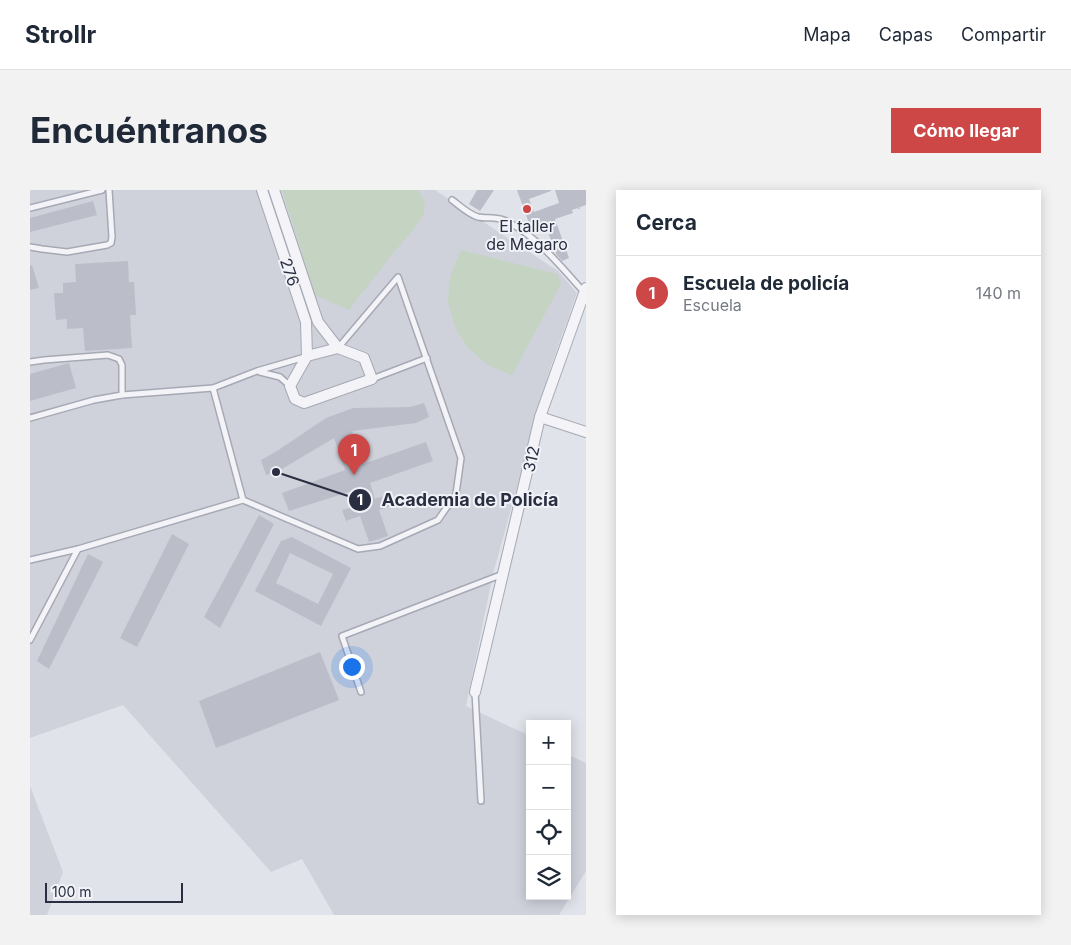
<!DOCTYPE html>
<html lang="es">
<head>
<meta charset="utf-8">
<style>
  body { margin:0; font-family:Inter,sans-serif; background:#f2f2f3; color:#1f2937 }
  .controls { position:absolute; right:15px; bottom:15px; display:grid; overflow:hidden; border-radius:0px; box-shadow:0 2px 12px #0003 }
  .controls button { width:45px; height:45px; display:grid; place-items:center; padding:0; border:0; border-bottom:1px solid #e0e1e3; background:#fff; color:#1f2937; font:25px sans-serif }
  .scale { position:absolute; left:15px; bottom:12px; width:138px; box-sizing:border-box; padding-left:5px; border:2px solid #292e41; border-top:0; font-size:14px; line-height:18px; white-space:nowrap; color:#292e41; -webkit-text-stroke:4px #f1f2f7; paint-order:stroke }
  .you { position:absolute; left:321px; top:476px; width:18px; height:18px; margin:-12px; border:4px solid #fff; border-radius:50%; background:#1a73e8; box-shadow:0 0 0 8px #1a73e833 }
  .badge { display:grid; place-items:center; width:32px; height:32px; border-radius:50%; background:#cd4747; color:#fff; font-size:16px; font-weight:700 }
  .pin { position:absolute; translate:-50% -41px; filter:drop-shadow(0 1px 2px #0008) }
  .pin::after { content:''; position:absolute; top:26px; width:18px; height:15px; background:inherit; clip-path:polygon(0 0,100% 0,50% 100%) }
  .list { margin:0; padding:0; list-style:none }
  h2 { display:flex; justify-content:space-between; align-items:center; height:65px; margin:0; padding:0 20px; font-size:21px }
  h2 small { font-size:16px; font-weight:400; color:#747a83 }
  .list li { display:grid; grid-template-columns:32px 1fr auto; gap:15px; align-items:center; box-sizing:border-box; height:75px; padding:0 20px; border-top:1px solid #e0e1e3 }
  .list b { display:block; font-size:19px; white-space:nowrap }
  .list p { margin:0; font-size:16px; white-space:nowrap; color:#747a83 }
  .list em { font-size:16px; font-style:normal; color:#747a83 }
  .icon { flex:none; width:28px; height:28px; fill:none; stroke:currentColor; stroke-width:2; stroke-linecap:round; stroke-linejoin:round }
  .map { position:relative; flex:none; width:556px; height:725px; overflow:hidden; border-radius:0px }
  header { display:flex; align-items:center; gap:30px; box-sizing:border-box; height:70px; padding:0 25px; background:#fff; border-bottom:1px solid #e0e1e3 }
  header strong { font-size:24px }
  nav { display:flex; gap:28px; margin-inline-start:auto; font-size:18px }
  .intro { display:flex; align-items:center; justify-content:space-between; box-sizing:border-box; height:120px; padding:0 30px }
  h1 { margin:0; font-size:35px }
  .button { padding:12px 22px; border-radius:0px; background:#cd4747; color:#fff; font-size:18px; font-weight:700 }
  main { display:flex; gap:30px; padding:0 30px }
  aside { flex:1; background:#fff; border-radius:0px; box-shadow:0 2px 12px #0003 }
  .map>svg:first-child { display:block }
  .built { fill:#cfd2db }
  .green { fill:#c4d3c2 }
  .building { fill:#bbbec9; fill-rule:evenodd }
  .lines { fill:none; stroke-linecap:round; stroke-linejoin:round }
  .service-casing { stroke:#a6a9b4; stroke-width:8 }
  .minor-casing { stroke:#a6a9b4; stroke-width:12 }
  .path { stroke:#bfc1c8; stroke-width:2; stroke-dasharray:4 4; stroke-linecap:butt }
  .service { stroke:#f4f4f8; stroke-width:5 }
  .minor { stroke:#f4f4f8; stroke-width:10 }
  .poi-dot { fill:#cd4747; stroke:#f1f2f7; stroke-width:2 }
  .labels { text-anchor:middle; stroke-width:4; stroke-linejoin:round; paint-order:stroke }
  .poi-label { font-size:16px; fill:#292e41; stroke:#f1f2f7 }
  .street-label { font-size:16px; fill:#292e41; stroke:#f1f2f7 }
  .leader { fill:none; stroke:#292e41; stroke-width:2 }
  .callout-dot { fill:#292e41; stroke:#f1f2f7; stroke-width:2 }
  .mark-label { font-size:15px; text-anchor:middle; font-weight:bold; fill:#fff }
  .callout-label { font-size:18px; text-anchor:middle; font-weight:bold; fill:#292e41; stroke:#f1f2f7; stroke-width:4; stroke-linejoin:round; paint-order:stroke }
</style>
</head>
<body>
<header>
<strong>Strollr</strong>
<nav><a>Mapa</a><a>Capas</a><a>Compartir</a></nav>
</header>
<div class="intro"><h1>Encuéntranos</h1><a class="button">Cómo llegar</a></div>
<main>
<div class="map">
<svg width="556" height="725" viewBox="0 0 556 725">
  <rect width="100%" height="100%" fill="#e1e3ea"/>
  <g class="built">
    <path d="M0 0H405L528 81 547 103 520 179 463 384 436 516 500 546V706H537V564L556 573V681L529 725H304L272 669 241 682 93 515 0 548Z"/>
    <path d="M0 596 33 682 17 725H0Z"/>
  </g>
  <g class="green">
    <path d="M252 0H387C394 7 397 16 393 25 389 34 376 48 369 56 352 77 335 99 319 120L285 105Z"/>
    <path d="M431 60 527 84 531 94 482 185 458 175 438 158 425 137 418 112 420 86Z"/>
  </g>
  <g class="building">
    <path d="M447 0H464L450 21 439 14Z"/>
    <path d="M487 0H521V1L499 9 504 22 529 13 525 0H556V15L542 20 543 23 525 29 539 68 532 71 526 64 514 31 500 36Z"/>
    <path d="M63 11 67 25 0 42V28Z"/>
    <path d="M98 71 99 92H104L106 125H100L102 158 55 161 53 138 37 139V129L26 130 24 103H33V93L46 92 45 74Z"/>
    <path d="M2 75 9 98 0 100V76Z"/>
    <path d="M39 173 46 198 0 211V184Z"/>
    <path d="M394 213 399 227 386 233 322 241 333 274 396 252 403 271 340 293 345 309 359 304 363 315 349 320 358 346 339 352 330 326 316 331 312 320 327 316 322 301 259 321 252 303 315 280 304 248 252 279 236 285 231 270 247 261 296 228 323 218 380 217Z"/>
    <path d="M229 325 244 334 190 438 174 427Z"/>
    <path d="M142 344 159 354 107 457 90 448Z"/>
    <path d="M262 347 321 378 291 436 225 401 251 351ZM260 363 303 384 288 414 246 393Z"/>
    <path d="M58 364 73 372 19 479 7 471Z"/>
    <path d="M290 462 309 510 186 558 169 511Z"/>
  </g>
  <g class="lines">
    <defs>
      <g id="service">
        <path d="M422 10C429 15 438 24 448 27 458 29 468 26 478 32 509 48 531 77 554 102"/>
        <path d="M0 18 72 0"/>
        <path d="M0 57 12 59 37 62 77 55 81 53 82 47 79 0"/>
        <path d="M0 172 14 170 78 165 89 169 92 175V205"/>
        <path d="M230 182 250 187 260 196"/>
        <path d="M342 189 397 168"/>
        <path d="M183 198 213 310"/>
        <path d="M0 228 64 210 92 205 183 198 227 181 275 167"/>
        <path d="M0 370 48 359 213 310 328 359 350 356 408 330 426 304 431 268 368 87 308 158"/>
        <path d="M0 450 48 359"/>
        <path d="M331 502 312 446 473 384"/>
        <path d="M445 502 451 611"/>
      </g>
      <g id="minor">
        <path d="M232 0 276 132 277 166"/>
        <path d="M244 0 288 132 308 158"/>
        <path d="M308 158 334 168 342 189 274 213 265 209 260 196 277 166Z"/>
        <path d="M510 227 556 242"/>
        <path d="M445 502 510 227 556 98"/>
      </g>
    </defs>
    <use href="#service" class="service-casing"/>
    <use href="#minor" class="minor-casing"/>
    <path class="path" d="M543 0 549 19"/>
    <use href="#service" class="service"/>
    <use href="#minor" class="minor"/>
  </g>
  <circle class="poi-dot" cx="497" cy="19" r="5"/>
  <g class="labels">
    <g class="poi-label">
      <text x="497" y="42">El taller<tspan x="497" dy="18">de Megaro</tspan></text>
    </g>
    <g class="street-label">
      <text transform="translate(260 82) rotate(71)" y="6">276</text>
      <text transform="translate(501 269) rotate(-77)" y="6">312</text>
    </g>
  </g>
  <path class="leader" d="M246 282L330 310"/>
  <g class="callout-dot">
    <circle cx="246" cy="282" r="5"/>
    <circle cx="330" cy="310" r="12"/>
  </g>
  <g class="mark-label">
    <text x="330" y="315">1</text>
  </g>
  <g class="callout-label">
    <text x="440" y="316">Academia de Policía</text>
  </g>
</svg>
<div class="controls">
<button>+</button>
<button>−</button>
<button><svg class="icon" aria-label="locate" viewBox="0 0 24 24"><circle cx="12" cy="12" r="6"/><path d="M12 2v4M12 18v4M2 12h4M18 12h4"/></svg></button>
<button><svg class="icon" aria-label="layers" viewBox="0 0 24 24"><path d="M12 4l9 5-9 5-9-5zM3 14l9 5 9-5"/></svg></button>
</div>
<div class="scale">100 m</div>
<div class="you"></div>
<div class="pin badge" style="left:324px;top:285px">1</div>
</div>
<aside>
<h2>Cerca<small></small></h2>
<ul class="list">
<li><span class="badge">1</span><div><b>Escuela de policía</b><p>Escuela</p></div><em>140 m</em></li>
</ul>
</aside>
</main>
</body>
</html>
